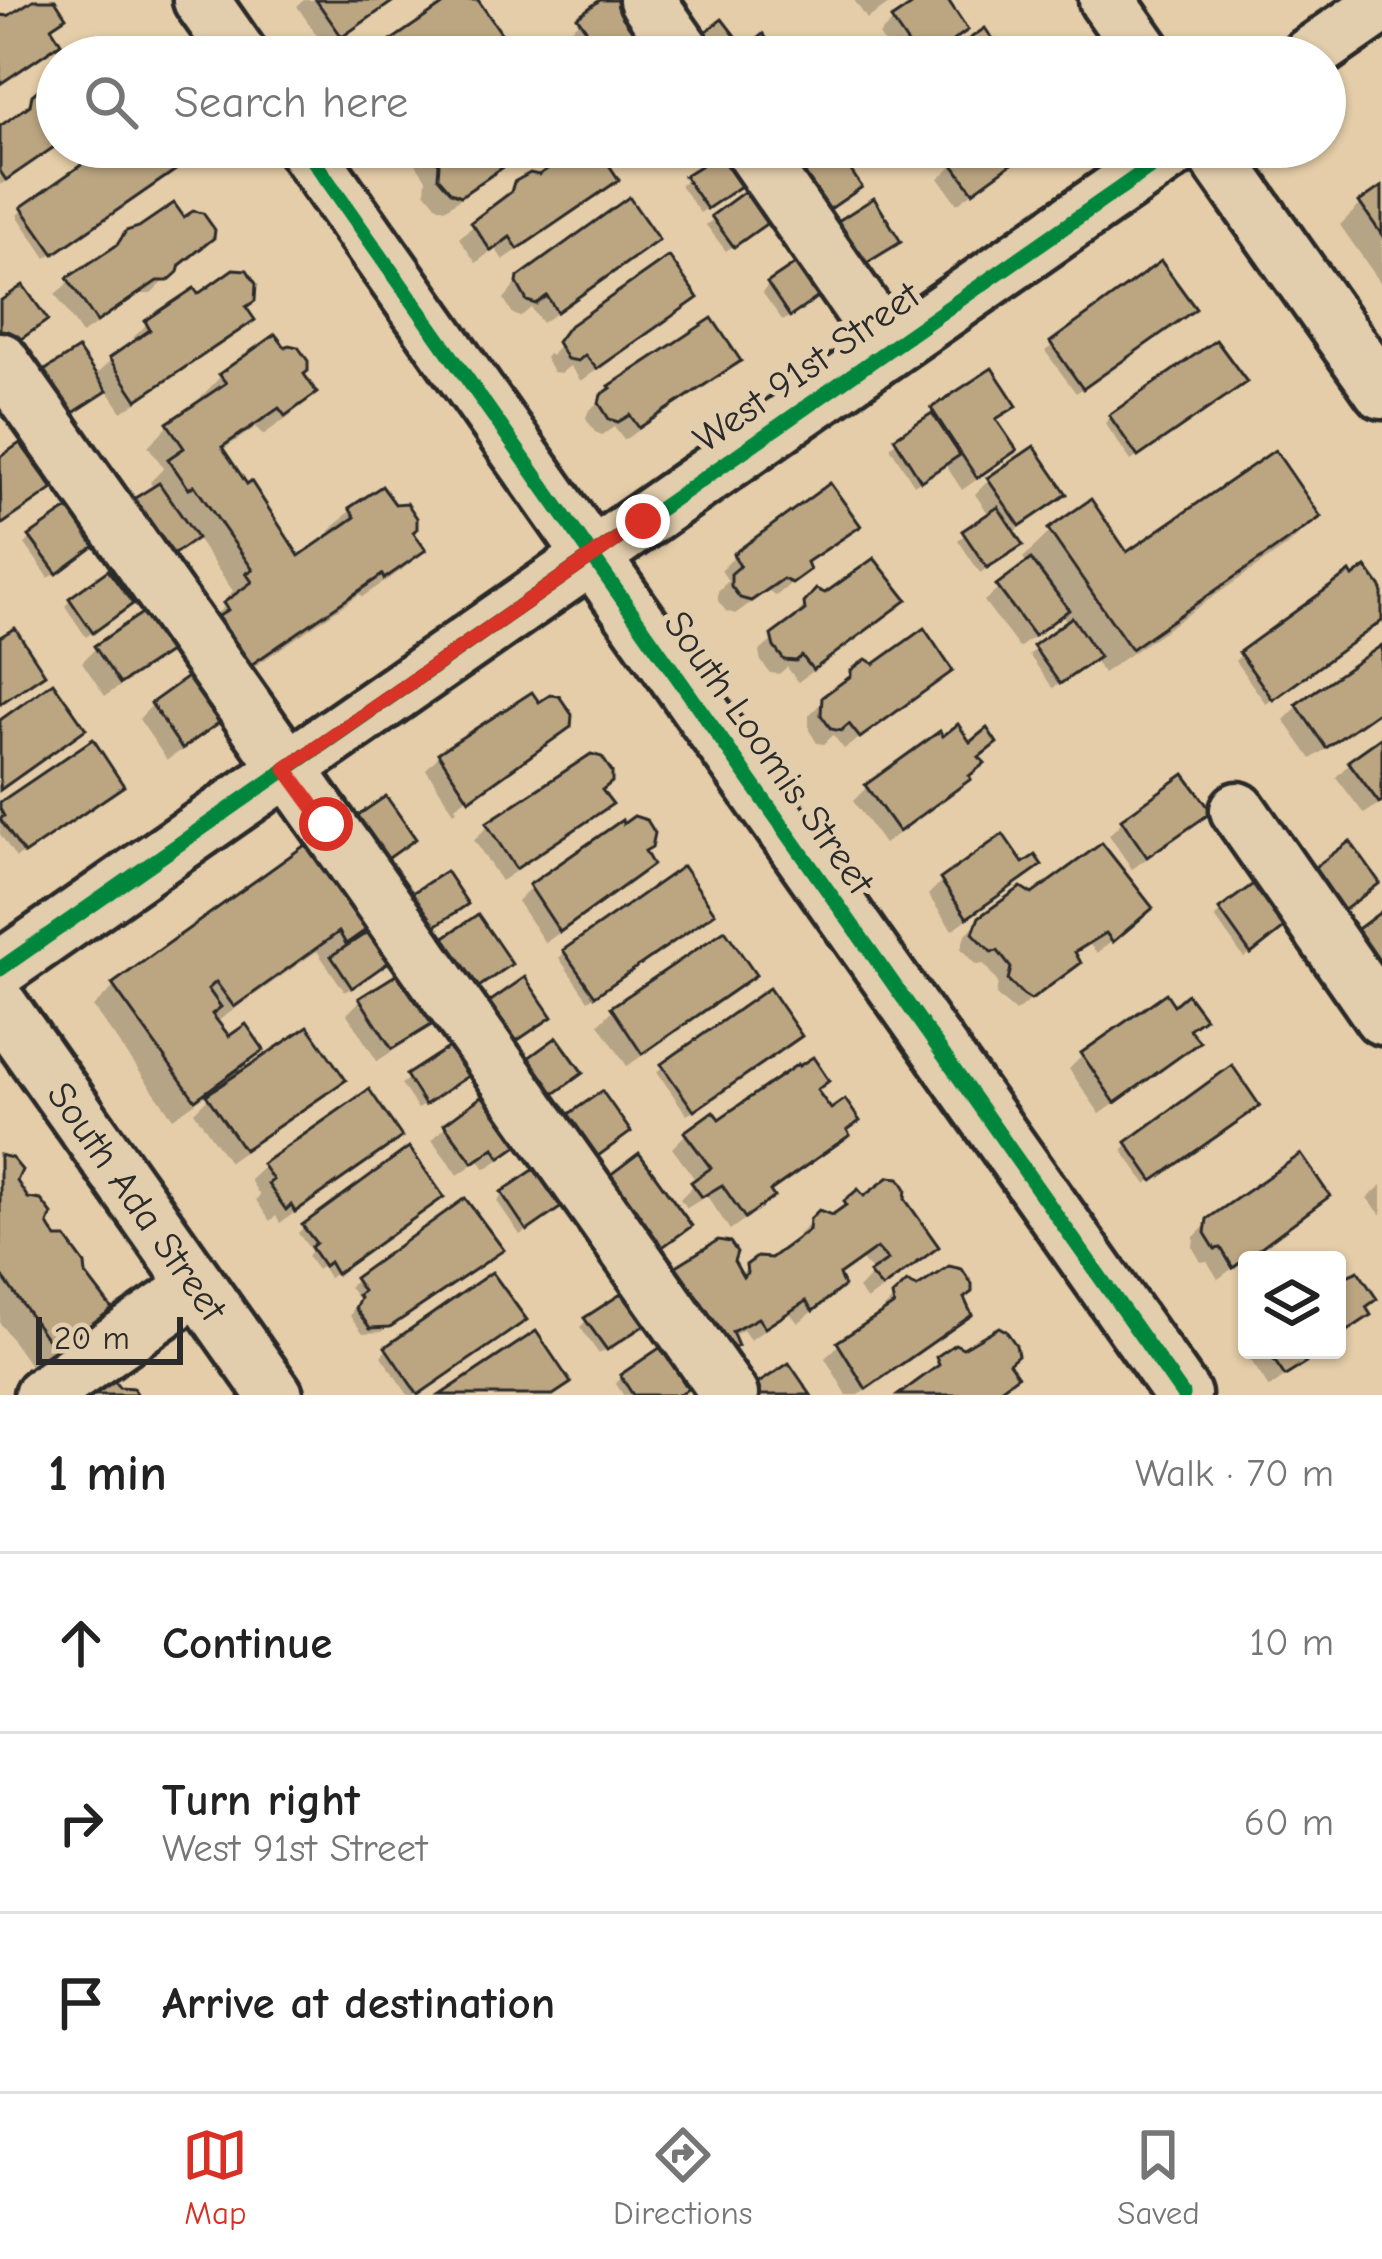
<!DOCTYPE html>
<html lang="en">
<head>
<meta charset="utf-8">
<style>
  body { margin:0; font-family:"Comic Neue",sans-serif; background:#f2f2f2; color:#222 }
  .controls { position:absolute; right:36px; bottom:36px; display:grid; overflow:hidden; border-radius:12px; box-shadow:0 3px 9px #0004 }
  .controls button { width:108px; height:108px; display:grid; place-items:center; padding:0; border:0; border-bottom:3px solid #e0e0e0; background:#fff; color:#222; font:60px sans-serif }
  .scale { position:absolute; left:36px; bottom:30px; width:147px; box-sizing:border-box; padding-left:12px; border:6px solid #2b2b2b; border-top:0; font-size:33px; line-height:42px; white-space:nowrap; color:#2b2b2b; -webkit-text-stroke:9px #e2cdac; paint-order:stroke }
  .stop { position:absolute; width:36px; height:36px; margin:-27px; border:9px solid #d93025; border-radius:50%; background:#fff }
  .stop.end { background:#d93025; border-color:#fff; box-shadow:0 3px 12px #0008 }
  .list { margin:0; padding:0; list-style:none }
  h2 { display:flex; justify-content:space-between; align-items:center; height:156px; margin:0; padding:0 48px; font-size:51px }
  h2 small { font-size:39px; font-weight:400; color:#767676 }
  .list li { display:grid; grid-template-columns:78px 1fr auto; gap:36px; align-items:center; box-sizing:border-box; height:180px; padding:0 48px; border-top:3px solid #e0e0e0 }
  .list b { display:block; font-size:45px; white-space:nowrap }
  .list p { margin:0; font-size:39px; white-space:nowrap; color:#767676 }
  .list em { font-size:39px; font-style:normal; color:#767676 }
  .icon { flex:none; width:66px; height:66px; fill:none; stroke:currentColor; stroke-width:2; stroke-linecap:round; stroke-linejoin:round }
  .map { position:relative; flex:none; width:1382px; height:1395px; overflow:hidden }
  .search { position:absolute; background:#fff; box-shadow:0 3px 9px #0004; left:36px; right:36px; top:36px; height:132px; display:flex; align-items:center; gap:30px; box-sizing:border-box; padding:0 42px; border-radius:66px; color:#767676; font-size:45px }
  .sheet { height:696px; background:#fff }
  nav { display:flex; justify-content:space-around; align-items:center; box-sizing:border-box; height:168px; border-top:3px solid #e0e0e0; background:#fff; font-size:33px; color:#767676 }
  nav a { display:grid; justify-items:center; gap:6px }
  nav .on { color:#d93025 }
  .map>svg:first-child { display:block }
  .shadow { fill:#0003 }
  .building { fill:#bca682; stroke:#2b2b2b; stroke-width:3 }
  .lines { fill:none; stroke-linecap:round; stroke-linejoin:round }
  .minor-casing { stroke:#2b2b2b; stroke-width:63 }
  .minor { stroke:#e2cdac; stroke-width:54 }
  .cycleway-casing { stroke:#e2cdac; stroke-width:22 }
  .cycleway { stroke:#00873e; stroke-width:15 }
  .route { stroke:#d93025; stroke-width:15 }
  .labels { text-anchor:middle; stroke-width:12; stroke-linejoin:round; paint-order:stroke }
  .street-label { font-size:39px; fill:#2b2b2b; stroke:#e2cdac }
</style>
</head>
<body>
<div class="map">
<svg width="1382" height="1395" viewBox="0 0 1382 1395">
  <rect width="100%" height="100%" fill="#e4cda8"/>
  <filter id="ink" filterUnits="userSpaceOnUse"><feTurbulence type="fractalNoise" baseFrequency=".00833" numOctaves="2"/><feDisplacementMap in="SourceGraphic" scale="24" xChannelSelector="R" yChannelSelector="G"/><feConvolveMatrix kernelMatrix="1 2 1 2 8 2 1 2 1" color-interpolation-filters="sRGB"/></filter>
  <g filter="url(#ink)">
    <g class="shadow">
      <path d="M304 0H397L326 49 297 6Z"/>
      <path d="M606 0H614L655 57H582L565 33Z"/>
      <path d="M854 0H895L867 19Z"/>
      <path d="M924 0H945L965 30 932 57H894L879 35 893 21Z"/>
      <path d="M57 86V146L0 185V129L45 88Z"/>
      <path d="M112 147H159L167 175 46 258 17 215Z"/>
      <path d="M398 147H518L503 158 506 162 492 176 445 209 437 206 425 191 426 179 414 161 405 159Z"/>
      <path d="M584 147H593L615 179 601 193 503 260 495 248 476 263 459 238 499 205 516 185 540 178Z"/>
      <path d="M766 147H802L778 164Z"/>
      <path d="M902 147H927L910 159Z"/>
      <path d="M959 147H1033L957 204 939 178 965 155Z"/>
      <path d="M718 158 731 192 700 213 680 185Z"/>
      <path d="M1382 190V285L1340 225 1361 204Z"/>
      <path d="M745 195 759 228 726 251 706 225Z"/>
      <path d="M840 224 891 247 858 268 834 230Z"/>
      <path d="M127 234 176 267 175 271 151 294H140L82 334 55 294Z"/>
      <path d="M655 240 641 254 542 323 531 308 520 317 513 314 504 299 520 279Z"/>
      <path d="M1161 265 1186 315 1076 393 1045 351Z"/>
      <path d="M769 285 814 299 783 321 762 292Z"/>
      <path d="M197 298 244 308 251 319 237 333 122 412 106 388 97 397 94 377 111 360 136 343 133 338 147 324Z"/>
      <path d="M694 298 680 312 581 381 570 366 561 373 553 372 545 358 548 354 551 356 567 334Z"/>
      <path d="M737 361 723 375 624 440 614 427 602 435 595 432 586 418 588 412 611 389Z"/>
      <path d="M301 374 313 393 292 414 263 435 256 427 221 451 298 560 333 536 330 531 351 510 393 508 422 550 402 570 362 597 360 594 223 688 204 626 230 601 227 597 233 591 195 536 179 552 149 573 154 489 150 482 164 468 148 446 169 425 204 402 201 397 221 376Z"/>
      <path d="M1236 388 1131 461 1105 423 1111 417Z"/>
      <path d="M1013 405 994 422 1013 450 999 464 962 490 945 464 914 485 890 447 933 411Z"/>
      <path d="M19 447 49 489 35 503 0 527V461Z"/>
      <path d="M989 480 1063 494 1049 508 1012 533 1013 551 980 573 958 540 990 516 975 494Z"/>
      <path d="M1317 516 1291 543 1103 673 1093 659 1053 688 1029 655 1068 623 1062 614 1019 648 984 601 1028 565 1023 558 1050 532 1127 556Z"/>
      <path d="M857 526 843 540 805 565 807 570 776 596 767 591 735 614 726 611 718 601V591L728 581 721 570 735 556Z"/>
      <path d="M31 538 86 551 49 578 25 544Z"/>
      <path d="M817 592 903 600 889 614 798 682 787 667 779 674 770 673 761 661 759 652 791 624V620Z"/>
      <path d="M1382 595V615L1373 625 1266 704 1235 661 1241 655Z"/>
      <path d="M71 600 123 610 86 637 65 606Z"/>
      <path d="M96 648 168 650 154 664 105 696 82 662Z"/>
      <path d="M1382 649V711L1311 759 1284 720 1298 706Z"/>
      <path d="M874 667 949 671 935 685 844 749 833 735 824 744 817 743 809 730V715L853 672Z"/>
      <path d="M152 705 219 720 206 734 167 760 139 719Z"/>
      <path d="M558 732 455 807 457 810 454 812 426 769 440 755Z"/>
      <path d="M1382 740V802L1364 814 1336 777 1350 763Z"/>
      <path d="M976 758 968 779 953 793 884 844 853 801 867 787Z"/>
      <path d="M113 791 16 858 0 834V806Z"/>
      <path d="M599 791 609 804 595 818 501 881 474 840 488 826Z"/>
      <path d="M1208 811 1194 825 1132 869 1109 835 1123 821Z"/>
      <path d="M312 845 369 925 349 945 379 968 345 992 317 951 215 1023 228 1040 261 1050 235 1075 237 1078 342 1080 328 1094 229 1162 194 1112 208 1098 206 1095 173 1118 93 1007 114 987Z"/>
      <path d="M643 853 649 864 635 878 545 943 517 901 531 887Z"/>
      <path d="M1038 865 1024 878 952 930 928 895 942 881Z"/>
      <path d="M1033 897 1135 921 1097 953 1090 945 1074 955 1078 962 1063 976 1015 1012 996 995 998 983 984 964 976 965 961 949 965 935 981 919Z"/>
      <path d="M1221 911 1278 931 1244 958 1215 917Z"/>
      <path d="M705 919 588 1000 559 958 565 952Z"/>
      <path d="M724 934 752 975 739 989 627 1066 599 1024 613 1010Z"/>
      <path d="M1165 997 1173 1010 1201 1018 1187 1032 1196 1042 1182 1056 1100 1114 1069 1069 1083 1055Z"/>
      <path d="M361 1000 429 1024 415 1037 377 1061 347 1014Z"/>
      <path d="M792 1042 687 1115 657 1072 663 1066Z"/>
      <path d="M449 1051 458 1082 418 1109 401 1084Z"/>
      <path d="M815 1091 846 1135 833 1149 768 1194 770 1197 756 1211 730 1230 707 1196 687 1208 680 1199 697 1182 672 1148 686 1134Z"/>
      <path d="M1250 1112 1146 1184 1122 1150 1128 1144Z"/>
      <path d="M446 1126 519 1142 505 1156 485 1169 479 1160 458 1175 432 1140Z"/>
      <path d="M398 1136 384 1150 280 1223 276 1216 270 1221 256 1200 260 1196 250 1180 264 1167Z"/>
      <path d="M0 1160 13 1181 112 1314 58 1360 50 1356 32 1368 0 1323Z"/>
      <path d="M1382 1185V1216L1367 1198Z"/>
      <path d="M503 1194 556 1210 520 1235 497 1201Z"/>
      <path d="M864 1200H902L935 1247 922 1261 867 1300 858 1289 873 1273 862 1260 837 1278 826 1300 798 1323 790 1313 750 1340 743 1330 731 1337 721 1359 731 1262 739 1276 748 1267 772 1261 796 1243 797 1236 820 1214 831 1218 846 1204Z"/>
      <path d="M434 1203 329 1278 322 1266 317 1270 307 1256 311 1251 298 1233 304 1227Z"/>
      <path d="M1312 1210 1218 1279 1207 1261 1201 1262 1193 1248 1194 1237 1209 1222Z"/>
      <path d="M494 1256 381 1332 363 1333 350 1316 358 1299 349 1287 356 1280Z"/>
      <path d="M908 1285 961 1299 968 1314 954 1328 859 1395H847L825 1358 839 1345 880 1318 879 1313Z"/>
      <path d="M586 1321 636 1329 599 1354 580 1327Z"/>
      <path d="M517 1326 418 1395H408L381 1356 387 1349Z"/>
      <path d="M1247 1349V1350H1323L1269 1388 1245 1351Z"/>
      <path d="M622 1377 677 1395H623L616 1383Z"/>
    </g>
    <g class="building">
      <path d="M33 0H55L66 17 51 27 61 43 0 84V15L8 16Z"/>
      <path d="M316 0H395L342 37Z"/>
      <path d="M450 0H478L501 33 467 57H367Z"/>
      <path d="M600 0H617L658 57H606L577 17Z"/>
      <path d="M919 0H948L968 30 930 57H917L891 19Z"/>
      <path d="M722 19 736 37 715 54 701 35Z"/>
      <path d="M985 28 1005 57H943Z"/>
      <path d="M763 34 780 57H734Z"/>
      <path d="M532 44 541 57H513Z"/>
      <path d="M57 83V145L6 180 0 171V126L30 105 32 95 44 85Z"/>
      <path d="M107 147H162L177 169 54 254 21 207Z"/>
      <path d="M423 147H509L501 151 509 163 461 196 451 192 438 177 439 164 428 148Z"/>
      <path d="M578 147H597L619 180 518 249 510 237 491 251 471 222 511 192 514 182 530 173 539 175Z"/>
      <path d="M970 147H1035L973 192 951 162Z"/>
      <path d="M836 149 862 187 823 214 797 179Z"/>
      <path d="M719 154 741 186 707 209 684 176Z"/>
      <path d="M1382 186V235L1359 202Z"/>
      <path d="M745 191 769 222 734 247 711 216Z"/>
      <path d="M629 197 659 240 557 312 547 296 536 304 527 301 517 283 518 277Z"/>
      <path d="M874 198 901 242 865 264 838 221Z"/>
      <path d="M174 203 184 217 193 211 203 213 215 230 214 238 180 265 178 272 168 281H157L97 322 67 278 117 245 126 231 139 227Z"/>
      <path d="M669 256 698 298 597 369 585 355 578 361 567 359 557 342 568 327Z"/>
      <path d="M801 260 824 293 790 317 767 283Z"/>
      <path d="M1161 261 1196 309 1083 389 1050 342Z"/>
      <path d="M233 269 247 270 256 284 255 301 246 307 255 320 137 400 109 358 150 330 145 321 194 288 198 294Z"/>
      <path d="M23 285 48 320 10 347 0 332V301Z"/>
      <path d="M712 318 741 361 639 428 630 415 618 422 609 419 599 403 601 395 611 388 609 386Z"/>
      <path d="M275 334 285 347 289 345 298 347 308 361V371L304 374 317 393 285 416 279 408 222 447 247 484 251 481 299 556 355 517 349 508 382 486 395 504 407 503 417 518V529L413 532 426 550 384 579 382 575 245 669 212 621 228 610 223 603 252 582 246 573 253 570 194 485 189 489 168 459 184 448 167 423 226 383 219 374Z"/>
      <path d="M1216 340 1247 382 1138 457 1109 415Z"/>
      <path d="M78 349 107 391 64 419 36 376Z"/>
      <path d="M992 368 1017 406 996 419 1017 450 977 478 931 408Z"/>
      <path d="M932 413 960 455 921 481 894 438Z"/>
      <path d="M20 443 53 489 1 525 0 457Z"/>
      <path d="M1034 446 1067 494 1020 526 987 478Z"/>
      <path d="M1275 450 1321 517 1131 649 1048 529 1091 499 1127 552Z"/>
      <path d="M159 483 197 538 164 561 124 505Z"/>
      <path d="M830 483 861 526 807 562 810 570 792 583 783 579 751 601 740 598 731 586V574L740 566 733 554Z"/>
      <path d="M998 507 1023 545 987 568 962 531Z"/>
      <path d="M69 508 96 545 57 574 29 536Z"/>
      <path d="M874 558 907 600 813 670 802 656 796 661 784 660 774 647 771 635 805 610 804 603 816 589 825 593Z"/>
      <path d="M1031 559 1069 610 1034 636 996 585Z"/>
      <path d="M1366 567 1382 589V621L1273 700 1239 652 1350 572 1353 577Z"/>
      <path d="M108 570 133 604 93 633 69 598Z"/>
      <path d="M145 611 172 650 120 684 94 646Z"/>
      <path d="M1072 617 1099 657 1060 684 1033 646Z"/>
      <path d="M15 628 45 674 0 704V637Z"/>
      <path d="M924 628 953 671 860 738 849 724 841 731 831 729 821 715 822 697 851 676V670L866 659 874 664Z"/>
      <path d="M1382 645V709L1326 748 1296 704Z"/>
      <path d="M190 675 223 720 182 749 151 703Z"/>
      <path d="M53 682 86 729 0 790V720Z"/>
      <path d="M532 692 539 702 550 695 559 696 572 715 571 727 469 800 438 753Z"/>
      <path d="M958 724 970 742 987 728 997 743 979 757 985 763 969 776 971 779 899 832 865 785 940 731 943 736Z"/>
      <path d="M1382 737V801L1379 803 1348 761Z"/>
      <path d="M93 739 124 786 24 854 0 819 4 816 0 809V802Z"/>
      <path d="M591 754 602 757 612 772V782L602 790 613 804 516 869 486 823Z"/>
      <path d="M1184 774 1212 812 1147 857 1121 819Z"/>
      <path d="M386 796 416 839 379 865 348 822Z"/>
      <path d="M634 816 647 820 655 833 652 847 645 851 653 865 560 932 529 885 622 820 623 824Z"/>
      <path d="M1003 834 1023 863 1035 855 1042 865 967 918 940 879Z"/>
      <path d="M312 840 373 925 346 944 339 932 234 1007 216 982 208 989 221 1007 212 1014 229 1036 246 1024 264 1050 195 1100 112 984Z"/>
      <path d="M1350 841 1380 883 1342 912 1311 870Z"/>
      <path d="M1102 843 1153 908 1113 942 1106 933 1075 952 1081 963 1031 1000 1023 995 1008 980 1011 968 998 951 991 952 973 933 979 917 1021 887 1032 894Z"/>
      <path d="M683 866 715 913 595 996 563 950Z"/>
      <path d="M446 871 468 904 428 931 406 897Z"/>
      <path d="M1256 882 1288 925 1251 954 1219 909Z"/>
      <path d="M1382 911V967L1355 931Z"/>
      <path d="M478 914 512 964 473 991 439 941Z"/>
      <path d="M725 930 756 975 642 1054 611 1007Z"/>
      <path d="M368 932 389 962 352 988 331 956Z"/>
      <path d="M399 973 433 1024 392 1049 359 998Z"/>
      <path d="M525 977 552 1017 512 1044 485 1005Z"/>
      <path d="M769 988 802 1036 694 1111 661 1064Z"/>
      <path d="M1166 993 1174 1005 1187 994 1205 1018 1189 1029 1200 1042 1115 1103 1081 1053Z"/>
      <path d="M308 1026 346 1080 244 1150 206 1095Z"/>
      <path d="M557 1037 583 1073 543 1102 517 1066Z"/>
      <path d="M449 1047 468 1076 425 1105 406 1075Z"/>
      <path d="M813 1057 829 1081 817 1090 831 1109 845 1099 860 1121 847 1130 850 1135 770 1191 774 1197 745 1218 722 1185 702 1197 691 1182 711 1168 684 1132 713 1111 719 1119 798 1064 799 1066Z"/>
      <path d="M1232 1065 1260 1106 1153 1181 1126 1142Z"/>
      <path d="M369 1089 402 1137 295 1212 291 1205 286 1210 268 1184 273 1180 262 1164Z"/>
      <path d="M602 1091 631 1132 587 1164 557 1122Z"/>
      <path d="M485 1094 513 1134 515 1133 523 1142 500 1158 494 1148 473 1163 444 1124Z"/>
      <path d="M409 1147 444 1197 336 1274 329 1262 324 1266 311 1247 316 1243 302 1225Z"/>
      <path d="M639 1153 692 1226 654 1253 602 1181Z"/>
      <path d="M1301 1154 1330 1196 1233 1268 1221 1248 1215 1249 1205 1233 1207 1219Z"/>
      <path d="M0 1155 12 1158 22 1170 17 1181 28 1198 41 1200 52 1214 48 1224 56 1238H66L85 1264 86 1275 116 1314 81 1340 73 1337 54 1349 0 1273Z"/>
      <path d="M539 1166 566 1204 527 1231 501 1192Z"/>
      <path d="M889 1177 899 1178 906 1189 905 1199 939 1247 882 1288 869 1273 888 1260 877 1248 839 1275 844 1286 813 1311 806 1301 765 1328 758 1318 732 1332 738 1346 721 1354 662 1275 718 1240 730 1242 737 1252 734 1261 743 1277 747 1273 746 1265 757 1257 771 1258 809 1230 810 1219 819 1210 832 1215 846 1205 844 1201 858 1189 864 1196Z"/>
      <path d="M465 1198 504 1250 390 1327 370 1328 355 1308 360 1298 358 1295 363 1291 354 1278Z"/>
      <path d="M949 1266 962 1269 972 1284V1292L964 1298 972 1315 866 1389 837 1342 894 1305 892 1296 907 1282 917 1287Z"/>
      <path d="M1358 1271 1377 1299 1366 1307 1371 1315 1337 1338V1280Z"/>
      <path d="M492 1272 527 1320 418 1395 385 1347Z"/>
      <path d="M624 1292 646 1324 607 1350 584 1318Z"/>
      <path d="M999 1327 1006 1331 1016 1345 1018 1355 1009 1363 1018 1376 992 1395H898L939 1365 936 1357 955 1344 963 1348Z"/>
      <path d="M536 1331 571 1383 553 1395H440Z"/>
      <path d="M661 1347 688 1389 678 1395H633L620 1375Z"/>
      <path d="M1267 1350H1319L1306 1359V1363L1285 1376Z"/>
      <path d="M789 1363 811 1395H757L751 1388Z"/>
      <path d="M111 1376 119 1387 133 1388 138 1395H84Z"/>
    </g>
    <g class="lines">
      <defs>
        <g id="minor">
          <path d="M201 0 241 57"/>
          <path d="M647 0 687 57"/>
          <path d="M1107 0 1147 57"/>
          <path d="M1307 57 1382 5"/>
          <path d="M304 147 1183 1395"/>
          <path d="M750 147 889 347"/>
          <path d="M1210 147 1382 391"/>
          <path d="M0 360 730 1395"/>
          <path d="M1238 810 1382 1017"/>
          <path d="M0 969 1179 147"/>
          <path d="M0 1006 275 1395"/>
          <path d="M42 1395 198 1286"/>
        </g>
      </defs>
      <use href="#minor" class="minor-casing"/>
      <use href="#minor" class="minor"/>
      <defs>
        <g id="cycleway">
          <path d="M304 147 1183 1395"/>
          <path d="M0 969 1179 147"/>
        </g>
      </defs>
      <use href="#cycleway" class="cycleway-casing"/>
      <use href="#cycleway" class="cycleway"/>
    </g>
  </g>
  <g class="lines" filter="url(#ink)">
    <path class="route" d="M326 824 286 769 643 521"/>
  </g>
  <g class="labels">
    <g class="street-label">
      <text transform="translate(806 366) rotate(-35)" y="14">West 91st Street</text>
      <text transform="translate(770 752) rotate(55)" y="14">South Loomis Street</text>
      <text transform="translate(138 1201) rotate(55)" y="14">South Ada Street</text>
    </g>
  </g>
</svg>
<div class="controls">
<button><svg class="icon" aria-label="layers" viewBox="0 0 24 24"><path d="M12 4l9 5-9 5-9-5zM3 14l9 5 9-5"/></svg></button>
</div>
<div class="scale">20 m</div>
<div class="stop" style="left:326px;top:824px"></div>
<div class="stop end" style="left:643px;top:521px"></div>
<div class="search"><svg class="icon" aria-label="search" viewBox="0 0 24 24"><circle cx="10" cy="10" r="6"/><path d="M15 15l6 6"/></svg>Search here</div>
</div>
<section class="sheet">
<h2>1 min<small>Walk · 70 m</small></h2>
<ul class="list">
<li><svg class="icon" aria-label="ahead" viewBox="0 0 24 24"><path d="M12 20V5M6 11l6-6 6 6"/></svg><div><b>Continue</b></div><em>10 m</em></li>
<li><svg class="icon" aria-label="right" viewBox="0 0 24 24"><path d="M7 20v-9h11M14 6l5 5-5 5"/></svg><div><b>Turn right</b><p>West 91st Street</p></div><em>60 m</em></li>
<li><svg class="icon" aria-label="arrive" viewBox="0 0 24 24"><path d="M6 21V4h12l-3 4 3 4H6"/></svg><div><b>Arrive at destination</b></div></li>
</ul>
</section>
<nav>
<a class="on"><svg class="icon" aria-label="map" viewBox="0 0 24 24"><path d="M3 6l6-2 6 2 6-2v14l-6 2-6-2-6 2zM9 4v14M15 6v14"/></svg>Map</a>
<a><svg class="icon" aria-label="directions" viewBox="0 0 24 24"><path d="M12 3l9 9-9 9-9-9zM9 14v-3h6M13 9l2 2-2 2"/></svg>Directions</a>
<a><svg class="icon" aria-label="saved" viewBox="0 0 24 24"><path d="M7 4h10v16l-5-4-5 4z"/></svg>Saved</a>
</nav>
</body>
</html>
